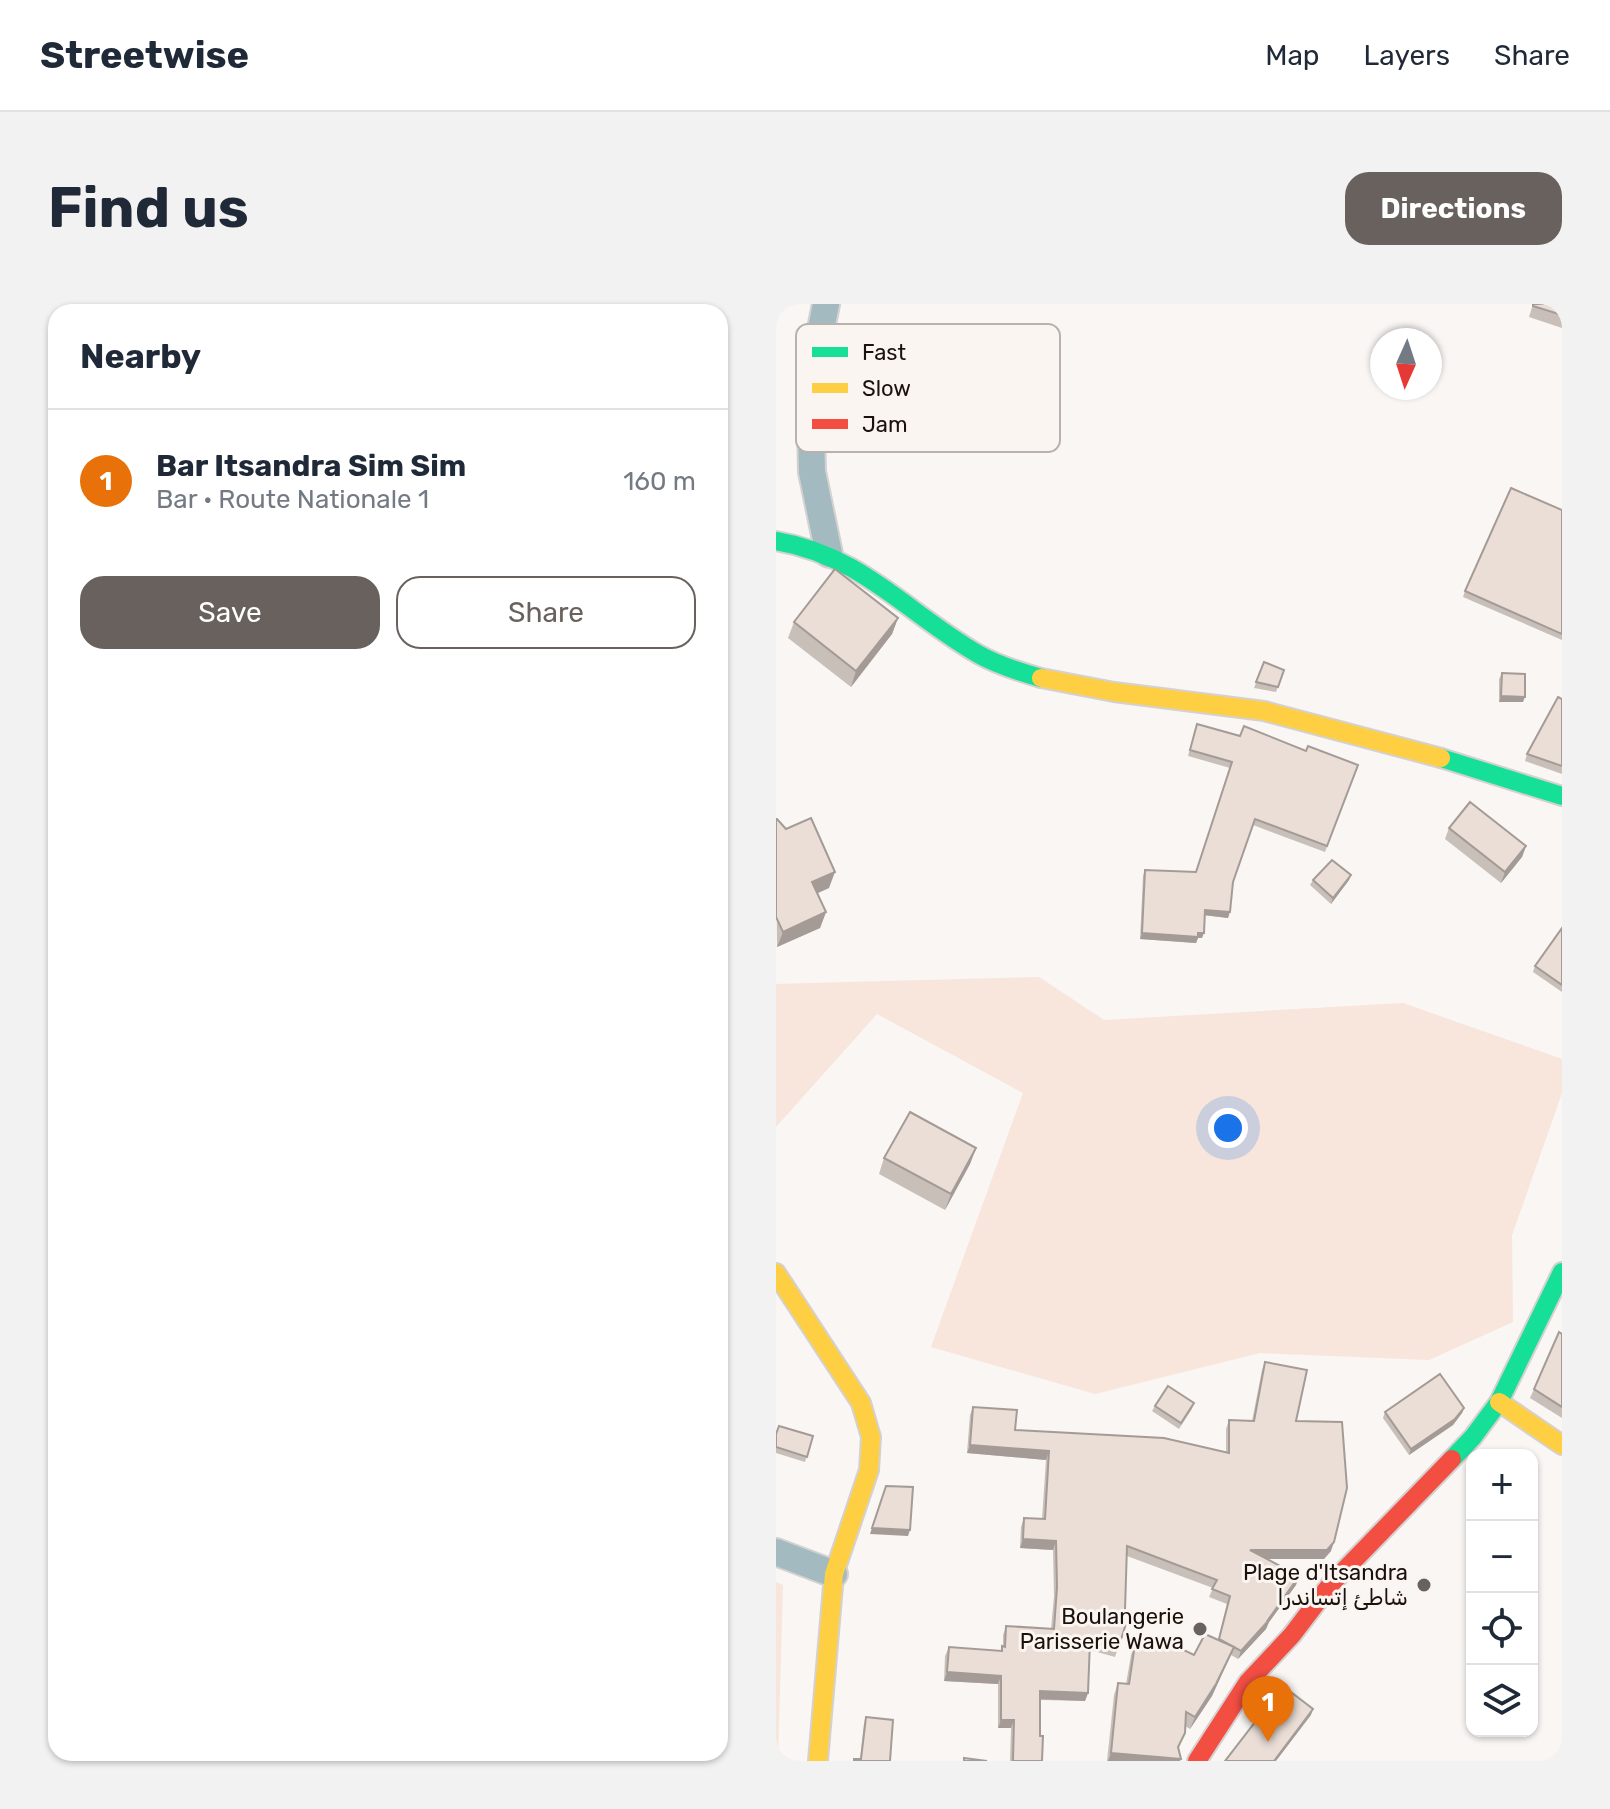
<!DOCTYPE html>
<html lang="en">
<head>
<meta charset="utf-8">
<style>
  body { margin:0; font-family:Rubik,Vazirmatn,sans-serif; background:#f2f2f3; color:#1f2937 }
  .controls { position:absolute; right:24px; bottom:24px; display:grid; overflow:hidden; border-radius:16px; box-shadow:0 2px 6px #0004 }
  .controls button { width:72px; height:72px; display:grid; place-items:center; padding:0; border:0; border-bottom:2px solid #e0e1e3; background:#fff; color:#1f2937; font:40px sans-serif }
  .compass { position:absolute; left:594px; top:24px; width:72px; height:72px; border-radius:50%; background:#fff; box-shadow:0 2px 6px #0004; rotate:183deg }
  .you { position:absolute; left:452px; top:824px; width:28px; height:28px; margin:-20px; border:6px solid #fff; border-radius:50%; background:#1a73e8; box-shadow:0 0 0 12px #1a73e833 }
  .badge { display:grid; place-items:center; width:52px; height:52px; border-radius:50%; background:#68615d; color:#fff; font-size:26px; font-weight:700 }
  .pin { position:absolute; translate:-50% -66px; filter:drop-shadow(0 2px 4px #0008) }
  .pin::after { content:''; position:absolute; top:42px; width:28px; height:24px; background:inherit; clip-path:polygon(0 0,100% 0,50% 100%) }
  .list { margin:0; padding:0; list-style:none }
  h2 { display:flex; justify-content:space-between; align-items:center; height:104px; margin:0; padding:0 32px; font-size:34px }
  h2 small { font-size:26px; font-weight:400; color:#747a83 }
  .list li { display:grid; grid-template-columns:52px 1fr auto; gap:24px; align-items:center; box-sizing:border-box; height:144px; padding:0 32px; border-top:2px solid #e0e1e3 }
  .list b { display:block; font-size:30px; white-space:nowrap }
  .list p { margin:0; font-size:26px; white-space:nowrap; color:#747a83 }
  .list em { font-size:26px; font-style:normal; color:#747a83 }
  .actions { display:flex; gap:16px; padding:24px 32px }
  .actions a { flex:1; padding:18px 0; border:2px solid #68615d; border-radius:24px; text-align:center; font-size:28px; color:#68615d }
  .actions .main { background:#68615d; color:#fff }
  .icon { flex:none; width:44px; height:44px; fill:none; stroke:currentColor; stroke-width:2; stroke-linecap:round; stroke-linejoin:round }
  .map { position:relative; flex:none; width:786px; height:1457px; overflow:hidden; border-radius:24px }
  header { display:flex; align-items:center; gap:48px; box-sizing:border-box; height:112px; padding:0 40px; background:#fff; border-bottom:2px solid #e0e1e3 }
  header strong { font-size:38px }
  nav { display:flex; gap:44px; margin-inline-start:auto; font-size:28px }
  .intro { display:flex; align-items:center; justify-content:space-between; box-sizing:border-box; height:192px; padding:0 48px }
  h1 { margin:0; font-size:56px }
  .button { padding:20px 36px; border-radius:24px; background:#68615d; color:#fff; font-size:28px; font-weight:700 }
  main { display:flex; gap:48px; padding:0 48px }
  aside { flex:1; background:#fff; border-radius:24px; box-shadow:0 2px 6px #0004 }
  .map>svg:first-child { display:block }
  .green { fill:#f8e5db }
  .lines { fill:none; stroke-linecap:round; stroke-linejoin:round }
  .street-casing { stroke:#d4d1d0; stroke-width:30 }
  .fast-casing { stroke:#d4d1d0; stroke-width:22 }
  .slow-casing { stroke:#d4d1d0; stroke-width:22 }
  .jam-casing { stroke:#d4d1d0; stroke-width:22 }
  .street { stroke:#a3bbc0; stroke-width:26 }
  .fast { stroke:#16e098; stroke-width:18 }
  .slow { stroke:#ffcf43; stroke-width:18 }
  .jam { stroke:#f24e42; stroke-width:18 }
  .wall { fill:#c9bfb9 }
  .shaded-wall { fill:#a49b96 }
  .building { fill:#eaded7; stroke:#a49b96; stroke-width:2 }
  .poi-dot { fill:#68615d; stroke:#fbf5f2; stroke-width:3 }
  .labels { text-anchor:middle; stroke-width:6; stroke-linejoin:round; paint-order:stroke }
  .poi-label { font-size:22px; fill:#1a110c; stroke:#fbf5f2; text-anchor:end }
  .key { fill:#fbf5f2; stroke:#b8b1ad; stroke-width:2 }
  .key-label { font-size:22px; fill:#1a110c }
</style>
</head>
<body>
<header>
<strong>Streetwise</strong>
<nav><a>Map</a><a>Layers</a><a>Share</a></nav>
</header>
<div class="intro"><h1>Find us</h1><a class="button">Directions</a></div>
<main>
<aside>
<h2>Nearby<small></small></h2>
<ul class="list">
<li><span class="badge" style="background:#e8710a">1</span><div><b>Bar Itsandra Sim Sim</b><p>Bar · Route Nationale 1</p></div><em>160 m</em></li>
</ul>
<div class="actions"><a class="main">Save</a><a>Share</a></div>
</aside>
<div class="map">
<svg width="786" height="1457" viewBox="0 0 786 1457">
  <rect width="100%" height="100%" fill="#f9f6f4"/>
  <g class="green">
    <path d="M263 673 328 716 627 699 786 755V789L736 931 737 1018 653 1056 484 1049 319 1090 155 1043 247 789 101 710 0 823V680Z"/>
    <path d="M0 1278 7 1281 2 1457H0Z"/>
  </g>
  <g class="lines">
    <defs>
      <g id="street">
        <path d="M50 0 34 81 36 168 53 250"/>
        <path d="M0 1248 58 1270"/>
      </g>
      <g id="fast">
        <path d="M0 237C85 251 131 309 202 350 221 361 244 368 265 374"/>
        <path d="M665 454 786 492"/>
        <path d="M676 1155 697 1133 723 1098 786 968"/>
      </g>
      <g id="slow">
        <path d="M265 374 338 388 488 407 665 454"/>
        <path d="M0 969 85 1099 95 1133 93 1166 58 1270 42 1457"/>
        <path d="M723 1098 786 1141"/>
      </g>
      <path id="jam" d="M421 1457 472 1378 516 1331 554 1281 676 1155"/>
    </defs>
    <use href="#street" class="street-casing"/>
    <use href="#fast" class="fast-casing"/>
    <use href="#slow" class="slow-casing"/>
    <use href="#jam" class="jam-casing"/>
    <use href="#street" class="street"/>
    <use href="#fast" class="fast"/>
    <use href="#slow" class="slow"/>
    <use href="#jam" class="jam"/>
  </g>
  <g class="wall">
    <path d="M757 0H786V24L753 13Z"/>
    <path d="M87 63 118 74 105 109 75 98Z"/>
    <path d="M786 206V336L687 293 689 287Z"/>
    <path d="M122 314 116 330 75 383 12 334 18 318Z"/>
    <path d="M488 358 508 366 500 388 478 384Z"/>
    <path d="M726 369 747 398H723V375Z"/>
    <path d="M786 395V470L749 457 751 450Z"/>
    <path d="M419 425 464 432 582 461 549 548 477 521 457 578 452 614 428 611 426 634H422L420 639 364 635 367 572 369 566 420 568 454 464 412 452Z"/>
    <path d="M0 515 10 525 53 584 41 589 50 608 44 624 1 643Z"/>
    <path d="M673 524 750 542 746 553 725 579 669 535Z"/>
    <path d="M575 571 573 576 555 600 534 581 537 576Z"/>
    <path d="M786 624V688L757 668 759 662Z"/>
    <path d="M200 844 194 860 169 906 103 870 108 854Z"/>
    <path d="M786 1030V1114L754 1094 758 1085Z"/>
    <path d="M489 1058 520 1117 555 1247 548 1255H490L523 1272 520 1281 493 1318 490 1325 462 1355 455 1351 436 1392 414 1425 409 1422 403 1444 404 1457H331L338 1391 342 1379 350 1380 355 1351 359 1340 418 1351 442 1336 451 1300 433 1293 437 1284 351 1252 349 1306 354 1307 339 1353 314 1346 312 1389 309 1397 264 1396 266 1457H234L235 1424H222V1380L168 1377 169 1352 173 1343 225 1347 227 1342V1331L230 1322 275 1325 278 1292 277 1246 244 1244 245 1223 248 1214 266 1215 270 1156 191 1149 194 1111 197 1103 239 1126 450 1148V1125L453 1116 476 1117 486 1066Z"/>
    <path d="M418 1099 416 1105 403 1125 376 1107 379 1102Z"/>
    <path d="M688 1104 686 1109 677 1121 633 1151 607 1114 609 1108Z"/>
    <path d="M0 1129 37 1132 29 1158 0 1149Z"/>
    <path d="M90 1413 114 1457H77L78 1455H84L88 1419Z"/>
  </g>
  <g class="shaded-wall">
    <path d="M122 314 116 330 75 383 80 367Z"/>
    <path d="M725 392 749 393 747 398H723Z"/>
    <path d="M750 542 746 553 725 579 729 568Z"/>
    <path d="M59 568 53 584 31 594 36 578Z"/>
    <path d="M575 571 573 576 555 600 557 594Z"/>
    <path d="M429 606 454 608 452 614 427 611Z"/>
    <path d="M50 608 44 624 1 643 7 628Z"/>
    <path d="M366 629H428L426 634H422L420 639 364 635Z"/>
    <path d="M200 844 194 860 169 906 175 890Z"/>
    <path d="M688 1104 686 1109 677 1121 633 1151 635 1145Z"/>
    <path d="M194 1141 273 1147 270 1156 191 1149Z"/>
    <path d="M96 1224 134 1226 132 1232 94 1230Z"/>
    <path d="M247 1235 280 1237 277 1246 244 1244Z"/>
    <path d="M558 1238 555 1247 548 1255H471L474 1246Z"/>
    <path d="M523 1272 520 1281 493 1318 490 1325 462 1355 465 1347 492 1316Z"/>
    <path d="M458 1343 436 1392 414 1425 419 1413Z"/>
    <path d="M171 1368 225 1372 222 1380 168 1377Z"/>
    <path d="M264 1387 312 1389 309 1397 261 1395Z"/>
    <path d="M537 1405 535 1411 500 1457H498Z"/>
    <path d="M225 1416H238L235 1424H222Z"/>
    <path d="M335 1449 398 1455H405L404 1457H332Z"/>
  </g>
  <g class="building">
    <path d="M757 0H786V11L757 2Z"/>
    <path d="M735 184 786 206V330L689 287Z"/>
    <path d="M59 265 122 314 80 367 18 318Z"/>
    <path d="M488 358 508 366 502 383 480 378Z"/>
    <path d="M726 369 749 370V393L725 392Z"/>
    <path d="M782 393 786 395V462L751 450Z"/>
    <path d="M421 420 464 432 468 422 530 447 532 442 582 461 551 542 479 515 457 578 454 608 429 606 428 629H422V633L366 629 369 566 420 568 456 458 414 446Z"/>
    <path d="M694 498 750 542 729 568 673 524Z"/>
    <path d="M35 514 59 568 36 578 50 608 7 628 0 613V515H1L10 525Z"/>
    <path d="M556 556 575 571 557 594 537 576Z"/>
    <path d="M786 624V681L759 662Z"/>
    <path d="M134 808 200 844 175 890 108 854Z"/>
    <path d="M783 1028 786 1030V1103L758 1085Z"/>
    <path d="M489 1058 531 1066 520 1117 566 1118 571 1184 558 1238 551 1246H474L523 1272 492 1316H493L465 1347 443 1335 454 1292 436 1285 441 1276 351 1242 349 1306 354 1307 342 1345 314 1337 312 1389 264 1387V1432H267L266 1457H237L238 1416H225V1372L171 1368 173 1343 226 1347V1342L229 1343 230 1322 278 1325 281 1283 280 1237 247 1235 248 1214 269 1215 273 1147 194 1141 197 1103 241 1106 239 1126 388 1134 453 1149V1116L478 1117Z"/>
    <path d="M664 1070 688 1104 679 1115 635 1145 609 1108Z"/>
    <path d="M392 1082 418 1099 405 1119 379 1102Z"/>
    <path d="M3 1122 37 1132 31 1153 0 1143V1130Z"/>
    <path d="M110 1182 137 1183 134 1226 96 1224Z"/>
    <path d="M429 1330 458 1343 440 1380 419 1413 410 1408 409 1429 402 1443 405 1455 335 1449 342 1379 353 1380 359 1340 390 1345 393 1339 418 1351Z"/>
    <path d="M507 1382 537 1405 498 1457H449Z"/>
    <path d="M90 1413 117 1416 114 1457H78V1455H85Z"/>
    <path d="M188 1454 211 1457H188Z"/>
  </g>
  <g class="poi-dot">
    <circle cx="648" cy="1281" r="8"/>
    <circle cx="424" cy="1325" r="8"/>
  </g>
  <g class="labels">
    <g class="poi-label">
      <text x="632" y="1276">Plage d'Itsandra<tspan x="632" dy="25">شاطئ إتساندرا</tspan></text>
      <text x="408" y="1320">Boulangerie<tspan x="408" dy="25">Parisserie Wawa</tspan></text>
    </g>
  </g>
  <rect x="20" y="20" width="264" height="128" rx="12" class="key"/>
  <rect x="36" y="43" width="36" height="10" fill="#16e098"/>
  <rect x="36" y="79" width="36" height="10" fill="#ffcf43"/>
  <rect x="36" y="115" width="36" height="10" fill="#f24e42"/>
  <g class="key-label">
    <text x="86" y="56">Fast</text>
    <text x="86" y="92">Slow</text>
    <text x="86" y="128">Jam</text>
  </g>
</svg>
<div class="controls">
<button>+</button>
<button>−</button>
<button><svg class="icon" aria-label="locate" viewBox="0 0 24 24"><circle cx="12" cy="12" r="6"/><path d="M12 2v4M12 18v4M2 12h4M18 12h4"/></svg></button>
<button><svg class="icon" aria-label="layers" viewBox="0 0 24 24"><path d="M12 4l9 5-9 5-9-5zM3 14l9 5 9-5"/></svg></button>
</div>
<svg class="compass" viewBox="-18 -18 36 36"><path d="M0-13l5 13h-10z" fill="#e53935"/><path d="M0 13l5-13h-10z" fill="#747a83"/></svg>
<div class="you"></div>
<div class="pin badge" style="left:492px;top:1438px;background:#e8710a">1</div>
</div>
</main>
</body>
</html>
